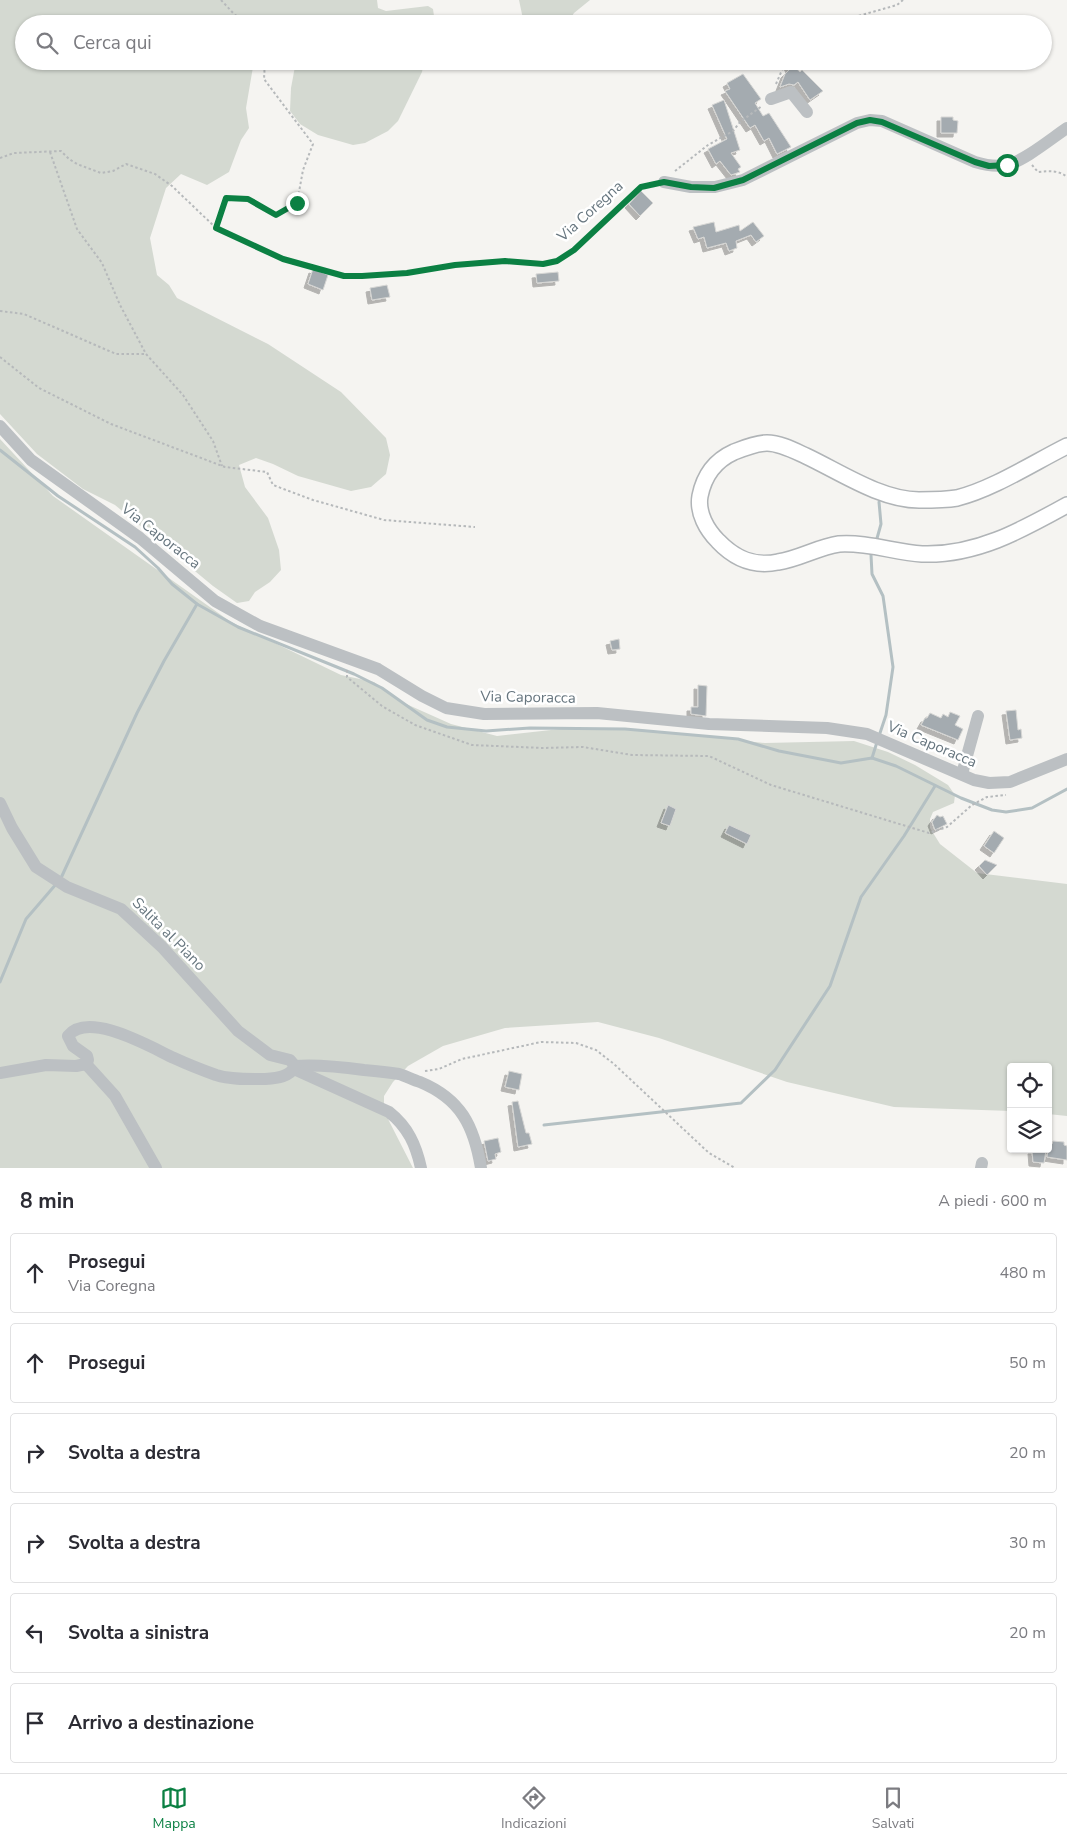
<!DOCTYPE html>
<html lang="it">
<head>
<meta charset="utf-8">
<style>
  body { margin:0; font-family:"Nunito Sans",sans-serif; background:#f2f2f3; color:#2b2b33 }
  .controls { position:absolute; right:15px; bottom:15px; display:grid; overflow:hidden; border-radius:5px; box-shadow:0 1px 4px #0004 }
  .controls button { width:45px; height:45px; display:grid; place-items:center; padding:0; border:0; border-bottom:1px solid #e1e1e2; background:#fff; color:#2b2b33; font:25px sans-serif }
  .stop { position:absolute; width:15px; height:15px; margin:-11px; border:4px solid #0b8043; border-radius:50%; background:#fff }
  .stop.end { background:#0b8043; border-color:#fff; box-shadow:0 1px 5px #0008 }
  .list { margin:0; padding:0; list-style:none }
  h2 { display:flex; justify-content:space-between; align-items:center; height:65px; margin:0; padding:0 20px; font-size:21px }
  h2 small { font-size:16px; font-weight:400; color:#7c7c81 }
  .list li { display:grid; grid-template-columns:32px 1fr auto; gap:15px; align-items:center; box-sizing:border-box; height:80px; margin:0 10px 10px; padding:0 10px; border:1px solid #e1e1e2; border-radius:5px }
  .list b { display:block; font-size:19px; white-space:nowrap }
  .list p { margin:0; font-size:16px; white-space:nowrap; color:#7c7c81 }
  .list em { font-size:16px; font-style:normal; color:#7c7c81 }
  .icon { flex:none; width:28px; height:28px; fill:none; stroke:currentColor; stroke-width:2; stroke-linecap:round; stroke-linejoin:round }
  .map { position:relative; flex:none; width:1067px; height:1168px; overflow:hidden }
  .search { position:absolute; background:#fff; box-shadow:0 1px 4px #0004; left:15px; right:15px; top:15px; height:55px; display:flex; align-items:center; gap:12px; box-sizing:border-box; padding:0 18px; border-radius:28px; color:#7c7c81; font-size:19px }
  .sheet { height:605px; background:#fff }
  nav { display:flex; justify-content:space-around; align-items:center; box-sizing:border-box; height:70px; border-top:1px solid #e1e1e2; background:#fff; font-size:14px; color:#7c7c81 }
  nav a { display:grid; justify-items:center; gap:2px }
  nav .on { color:#0b8043 }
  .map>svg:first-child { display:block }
  .green { fill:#d4d9d1 }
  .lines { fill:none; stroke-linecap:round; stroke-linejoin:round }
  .stream { stroke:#b4c0c3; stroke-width:3 }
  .building { fill:#a4abb0; stroke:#d6d6d4; filter:url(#shadow) }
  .major-casing { stroke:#b0b4b7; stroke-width:18 }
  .path { stroke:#b6b9bb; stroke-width:2; stroke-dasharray:2.5 2.5; stroke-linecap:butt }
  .minor { stroke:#bcc0c3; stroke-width:12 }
  .major { stroke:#fff; stroke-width:15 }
  .route { stroke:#0b8043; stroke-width:6 }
  .labels { text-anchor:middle; stroke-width:5; stroke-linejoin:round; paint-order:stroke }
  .street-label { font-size:15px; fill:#67767f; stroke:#fff }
</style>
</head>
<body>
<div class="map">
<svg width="1067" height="1168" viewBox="0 0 1067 1168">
  <defs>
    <filter id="shadow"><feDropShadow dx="-4" dy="4" stdDeviation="0" flood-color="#0004"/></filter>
  </defs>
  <rect width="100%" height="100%" fill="#f5f4f1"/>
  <g class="green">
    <path d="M0 0H377L378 8 386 11 428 6 433 9 434 16 430 24H24V61H254L246 108 249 128 241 140 229 172 207 185 181 174 166 188 150 238 157 275 169 285 177 298 268 344 341 392 386 438 390 455 386 474 371 487 351 491 298 476 273 464 256 458 239 465 245 487 268 518 279 550 281 570 270 582 255 592 249 601 237 603 213 586 115 505 83 489 37 454 0 414Z"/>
    <path d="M519 0H590L574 13 567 24H526L523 19Z"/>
    <path d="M296 61H424L422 72 398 121 388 131 365 143 353 145 318 135 300 124 290 111 291 88Z"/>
    <path d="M0 439 53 496 231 622 341 675 374 682 404 703 451 724 497 736 560 729H637L765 743 854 741 888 752 915 765 948 785 955 795 954 803 933 812 930 819V828L940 844 977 873 1067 884V1116L1048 1114V1067H1011V1111L894 1107 787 1082 659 1038 598 1022 505 1028 443 1046 408 1066 393 1082 384 1096V1107L389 1121 413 1168H0Z"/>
  </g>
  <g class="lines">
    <g class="stream">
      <path d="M0 450 58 496 135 547 158 568 172 584 197 604 238 627 354 674 382 688 427 720 447 727 486 731 530 728 625 729 738 739 779 751 841 763 872 758 896 766 961 798 992 810 1006 812 1032 808 1067 789"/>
      <path d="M876 542 881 524 879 502"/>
      <path d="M873 550 871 555 872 574 883 596 893 667 886 715 879 736"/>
      <path d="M872 758 877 742"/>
      <path d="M61 878 137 713 164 661 197 604"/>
      <path d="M0 982 26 919 57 883"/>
      <path d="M544 1125 741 1103 775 1070 830 986 861 897 904 836 935 786"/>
    </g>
  </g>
  <g class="building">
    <path d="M786 61H788L800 72 802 70 823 91 810 100 798 82 794 85 789 84 780 87 785 74 790 69Z"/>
    <path d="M743 74 761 99 755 103 763 116 769 113 791 147 777 154 769 138 764 141 755 125 750 128 725 91 730 89 727 83Z"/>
    <path d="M724 100 740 150 731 153 741 167 738 169 740 172 731 175 720 161 716 164 708 149 727 139 712 105Z"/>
    <path d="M941 117H953V120L958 121 957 133H941Z"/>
    <path d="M641 191 653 203 640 216 629 204Z"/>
    <path d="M714 222 716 232 739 225 740 231 753 222 764 236 756 242 751 235 736 241 737 248 729 251 726 243 707 248 704 237 698 239 693 227Z"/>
    <path d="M313 269 328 275 323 290 308 284Z"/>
    <path d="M558 272 559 281 537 283 536 274Z"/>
    <path d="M387 285 390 297 372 300 370 288Z"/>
    <path d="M619 639 620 649 612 650 610 641Z"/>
    <path d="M698 685 707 686 706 716 691 714V707H698Z"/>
    <path d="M1016 710 1018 730 1021 729 1022 738 1010 740 1006 711Z"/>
    <path d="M950 712 960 716 955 725 963 729 958 740 921 725 925 718H927L930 713 941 718 943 714 948 717Z"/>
    <path d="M668 805 676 809 670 826 661 823Z"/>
    <path d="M937 815 940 817 943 816 947 824 935 830 932 822Z"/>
    <path d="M729 825 751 835 747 844 725 833Z"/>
    <path d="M994 831 1004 838 994 853 984 846Z"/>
    <path d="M985 860 997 865 987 875 979 866Z"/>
    <path d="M509 1071 522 1074 519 1090 505 1087Z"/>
    <path d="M518 1101 526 1133H529L532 1144 518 1147 512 1102Z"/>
    <path d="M498 1138 501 1152 495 1154 496 1159 488 1161 484 1141Z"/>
    <path d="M1053 1141 1064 1142V1145L1067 1146V1160L1047 1157 1049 1143 1052 1144Z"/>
    <path d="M1032 1150H1046L1044 1163 1033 1162Z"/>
  </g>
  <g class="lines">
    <defs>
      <path id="major" d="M1067 446C1033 463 993 489 957 498 945 500 931 500 919 500 881 500 840 472 806 456 795 451 780 443 767 443 756 443 744 448 734 452 714 461 704 476 700 496 697 513 707 530 718 541 735 559 754 567 778 562 799 559 818 547 839 544 867 542 894 552 922 554 976 556 1022 530 1067 505"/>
    </defs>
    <use href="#major" class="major-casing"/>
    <g class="path">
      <path d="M221 0 235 15 252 24"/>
      <path d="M830 24 897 5 903 0"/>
      <path d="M776 84 782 70 790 61"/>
      <path d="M50 152 77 229 102 263 120 305 146 354 183 395 213 441 222 466"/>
      <path d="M0 158 14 153 61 151 69 159 77 164 101 173 113 171 126 164 155 174 172 186 216 228 283 259 343 276H362L407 273 476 263 505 261 543 264 557 261 574 250 641 187 652 185"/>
      <path d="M1032 165 1038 172C1049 171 1059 170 1067 177"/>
      <path d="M675 171 708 145 733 131 740 122 762 106"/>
      <path d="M216 228 225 198 248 199 276 215 297 203 303 170 313 144 264 79 265 61"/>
      <path d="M0 311 24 314 116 354H146"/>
      <path d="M0 357 39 388 111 424 225 467 267 472 273 485 313 500 384 520 475 527"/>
      <path d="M347 670V677L382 706 415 725 472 745 543 748 583 747 632 755 709 756 771 785 929 833 947 827 972 805 987 797 1006 795"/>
      <path d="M425 1071 439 1069 462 1059 541 1042 576 1043 596 1050 614 1064 709 1153 735 1168"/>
    </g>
    <g class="minor">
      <path d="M771 99 791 92 807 112"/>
      <path d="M664 182 691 187H715L743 180 857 123 870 120 882 121 975 162C985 165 996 167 1006 165 1023 162 1052 138 1067 128"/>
      <path d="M0 426 31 460 140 538 215 601 260 626 378 669 422 696 446 708 484 714 597 713 709 724 827 728 867 734 974 780 989 783 1010 782 1067 759"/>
      <path d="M962 774 978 716"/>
      <path d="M0 803 12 828 36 867 67 887 121 909 162 947 238 1031 270 1055 290 1060 295 1066"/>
      <path d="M86 1064 115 1096 156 1168"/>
      <path d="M295 1066C318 1064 342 1067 364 1070 376 1071 387 1072 399 1074 406 1076 413 1080 420 1082 461 1099 474 1126 481 1168"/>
      <path d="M294 1069 389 1112C408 1127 416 1145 421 1168"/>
      <path d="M0 1073 46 1065 76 1066 86 1064 88 1060 87 1056 73 1046 68 1036C88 1010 152 1048 174 1058 187 1064 202 1070 216 1075 232 1080 249 1079 265 1079 277 1078 290 1077 295 1066"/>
      <path d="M981 1168 982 1163"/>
    </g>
    <use href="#major" class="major"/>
  </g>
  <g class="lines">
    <path class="route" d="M297 203 276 215 248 199 226 198 216 228 283 259 344 276H362L407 273 455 265 505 261 543 264 557 261 574 250 641 187 664 182 691 187 714 188 743 180 857 123 870 120 882 122 975 162 989 166 1007 165"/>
  </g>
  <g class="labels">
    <g class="street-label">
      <text transform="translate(590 211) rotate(-42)" y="5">Via Coregna</text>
      <text transform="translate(161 536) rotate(38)" y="5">Via Caporacca</text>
      <text transform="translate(528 697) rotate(1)" y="5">Via Caporacca</text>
      <text transform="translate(932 744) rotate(23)" y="5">Via Caporacca</text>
      <text transform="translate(169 934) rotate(45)" y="5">Salita al Piano</text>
    </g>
  </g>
</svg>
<div class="controls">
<button><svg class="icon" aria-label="locate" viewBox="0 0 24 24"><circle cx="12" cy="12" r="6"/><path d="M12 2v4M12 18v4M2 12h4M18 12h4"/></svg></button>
<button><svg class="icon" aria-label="layers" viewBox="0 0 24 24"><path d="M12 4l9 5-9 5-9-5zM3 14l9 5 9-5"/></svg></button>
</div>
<div class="stop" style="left:1007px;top:165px"></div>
<div class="stop end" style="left:297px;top:203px"></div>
<div class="search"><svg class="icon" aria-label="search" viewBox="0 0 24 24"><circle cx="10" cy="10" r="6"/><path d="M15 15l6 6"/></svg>Cerca qui</div>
</div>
<section class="sheet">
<h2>8 min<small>A piedi · 600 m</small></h2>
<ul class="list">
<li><svg class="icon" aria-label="ahead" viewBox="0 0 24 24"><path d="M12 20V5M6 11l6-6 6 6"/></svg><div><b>Prosegui</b><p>Via Coregna</p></div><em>480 m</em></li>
<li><svg class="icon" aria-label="ahead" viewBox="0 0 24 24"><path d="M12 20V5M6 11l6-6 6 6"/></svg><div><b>Prosegui</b></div><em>50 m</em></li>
<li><svg class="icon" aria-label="right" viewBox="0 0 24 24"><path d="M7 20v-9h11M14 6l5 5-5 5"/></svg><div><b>Svolta a destra</b></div><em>20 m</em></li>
<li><svg class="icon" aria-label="right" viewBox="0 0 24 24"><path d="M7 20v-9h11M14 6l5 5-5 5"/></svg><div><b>Svolta a destra</b></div><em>30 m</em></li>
<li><svg class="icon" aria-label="left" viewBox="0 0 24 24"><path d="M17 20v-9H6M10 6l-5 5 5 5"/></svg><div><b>Svolta a sinistra</b></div><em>20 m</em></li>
<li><svg class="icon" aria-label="arrive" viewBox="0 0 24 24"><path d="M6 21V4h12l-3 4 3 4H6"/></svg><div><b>Arrivo a destinazione</b></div></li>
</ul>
</section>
<nav>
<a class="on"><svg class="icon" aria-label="map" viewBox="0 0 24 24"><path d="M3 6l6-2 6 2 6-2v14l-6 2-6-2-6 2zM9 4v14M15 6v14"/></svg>Mappa</a>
<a><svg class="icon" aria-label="directions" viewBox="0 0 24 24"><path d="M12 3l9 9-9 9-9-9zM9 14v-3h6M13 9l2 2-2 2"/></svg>Indicazioni</a>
<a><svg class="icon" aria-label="saved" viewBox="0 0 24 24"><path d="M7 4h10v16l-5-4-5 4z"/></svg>Salvati</a>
</nav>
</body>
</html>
